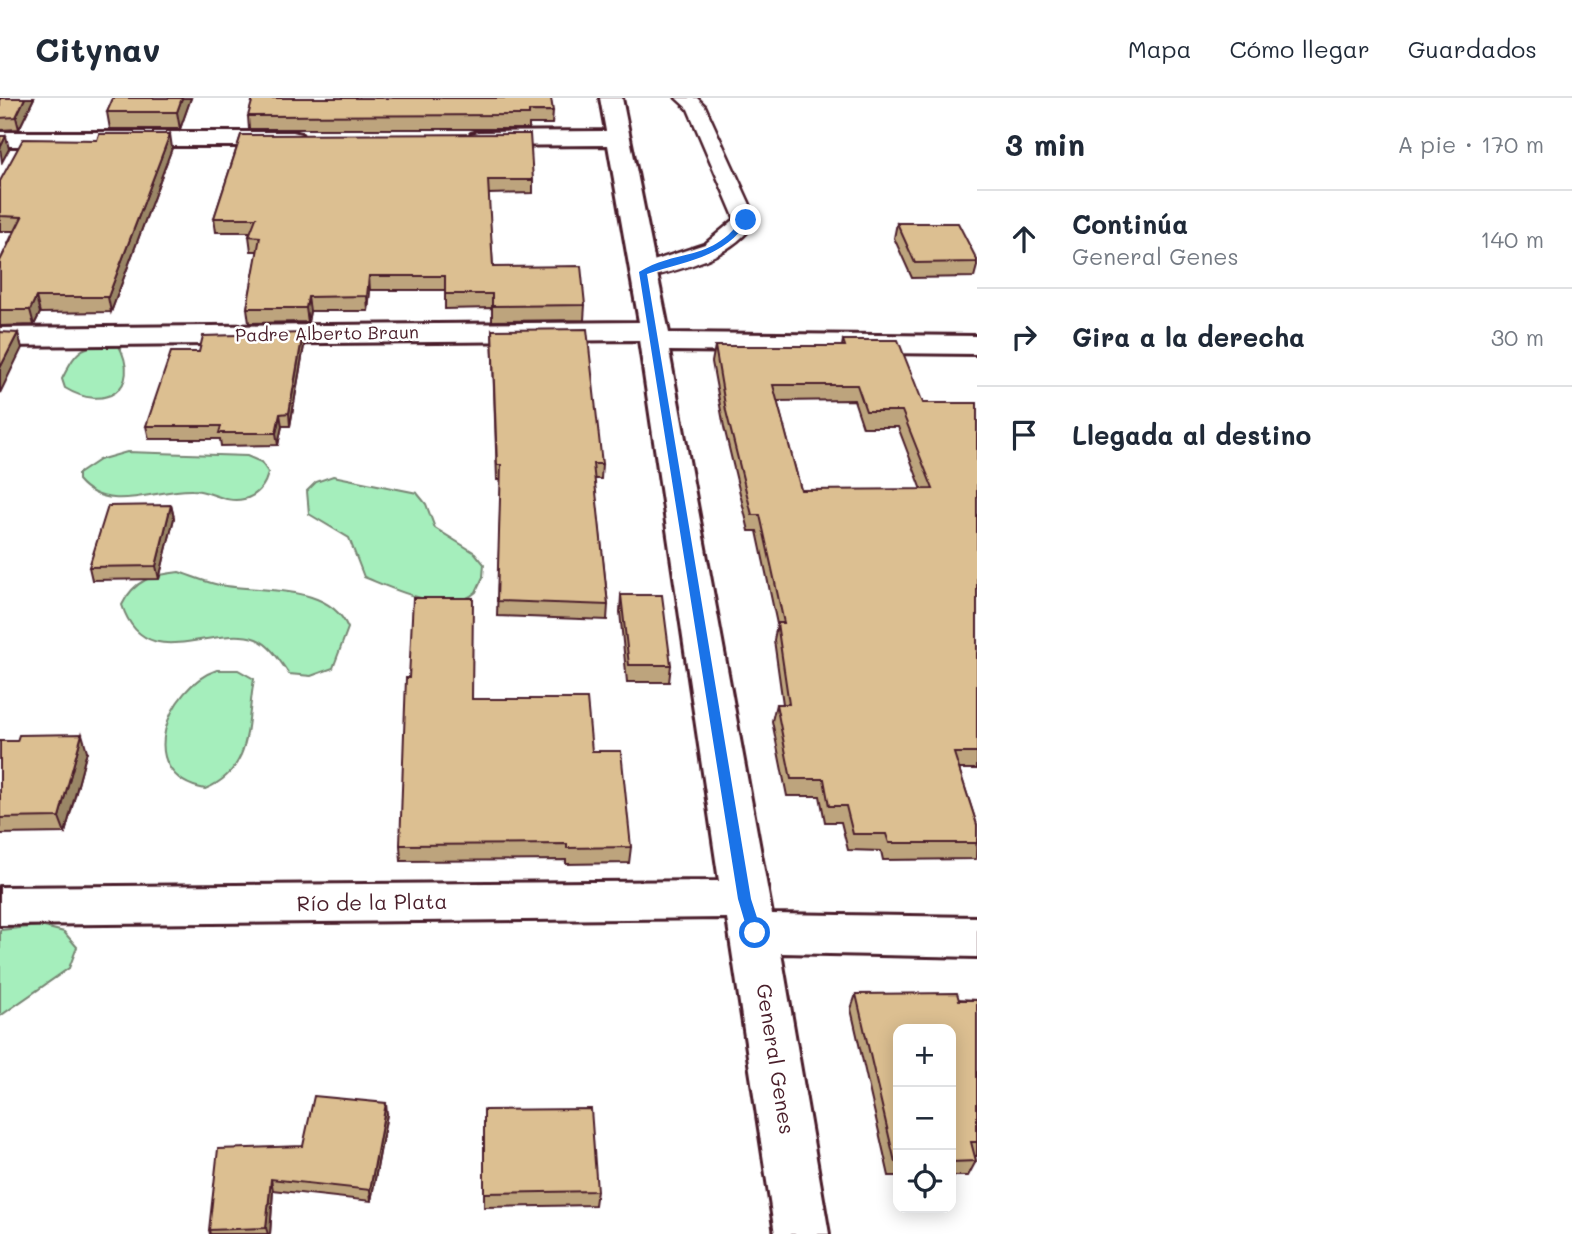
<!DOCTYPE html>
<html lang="es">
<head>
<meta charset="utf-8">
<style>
  body { margin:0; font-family:Mali,sans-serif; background:#f2f2f3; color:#1f2937 }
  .controls { position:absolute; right:21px; bottom:21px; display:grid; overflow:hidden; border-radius:14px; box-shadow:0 4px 18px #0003 }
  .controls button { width:63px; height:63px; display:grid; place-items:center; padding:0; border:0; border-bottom:2px solid #e0e1e3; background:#fff; color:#1f2937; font:35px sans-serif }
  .stop { position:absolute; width:21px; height:21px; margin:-16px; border:5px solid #1a73e8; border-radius:50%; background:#fff }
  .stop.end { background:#1a73e8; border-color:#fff; box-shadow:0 2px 7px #0008 }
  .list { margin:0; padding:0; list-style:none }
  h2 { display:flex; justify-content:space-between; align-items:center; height:91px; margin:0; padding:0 28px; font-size:30px }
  h2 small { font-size:23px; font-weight:400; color:#747a83 }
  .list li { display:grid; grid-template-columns:46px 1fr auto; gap:21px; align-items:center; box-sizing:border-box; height:98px; padding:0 28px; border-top:2px solid #e0e1e3 }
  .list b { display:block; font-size:26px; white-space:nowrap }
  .list p { margin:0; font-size:23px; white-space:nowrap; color:#747a83 }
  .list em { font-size:23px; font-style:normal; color:#747a83 }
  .icon { flex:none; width:38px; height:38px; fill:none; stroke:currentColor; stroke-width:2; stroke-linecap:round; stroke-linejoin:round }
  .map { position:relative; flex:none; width:977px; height:1136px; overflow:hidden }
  header { display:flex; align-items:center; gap:42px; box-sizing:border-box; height:98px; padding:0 35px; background:#fff; border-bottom:2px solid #e0e1e3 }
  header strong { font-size:33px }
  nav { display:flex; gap:38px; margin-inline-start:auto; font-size:24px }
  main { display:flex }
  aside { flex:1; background:#fff }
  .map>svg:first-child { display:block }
  .green { fill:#a5eebc; stroke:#788674; stroke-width:2 }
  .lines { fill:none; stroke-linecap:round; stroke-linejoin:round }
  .service-casing { stroke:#4a1f2b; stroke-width:5 }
  .minor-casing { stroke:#4a1f2b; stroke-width:6 }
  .service { fill:#fff; fill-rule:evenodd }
  .minor { fill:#fff; fill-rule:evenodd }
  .wall { fill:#bda47d; stroke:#4a1f2b; stroke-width:2; fill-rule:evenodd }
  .shaded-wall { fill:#9a8666; stroke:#4a1f2b; stroke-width:2 }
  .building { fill:#dcbf91; stroke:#4a1f2b; stroke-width:2; fill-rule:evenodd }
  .route { fill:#1a73e8 }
  .labels { text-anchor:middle; stroke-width:5; stroke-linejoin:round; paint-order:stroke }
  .far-street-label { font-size:18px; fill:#4a1f2b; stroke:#fff }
  .street-label { font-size:21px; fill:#4a1f2b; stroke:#fff }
</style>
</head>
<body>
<header>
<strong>Citynav</strong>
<nav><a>Mapa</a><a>Cómo llegar</a><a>Guardados</a></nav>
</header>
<main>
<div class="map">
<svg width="977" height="1136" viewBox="0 0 977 1136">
  <rect width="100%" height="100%" fill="#fff"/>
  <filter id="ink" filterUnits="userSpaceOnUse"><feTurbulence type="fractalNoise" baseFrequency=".0143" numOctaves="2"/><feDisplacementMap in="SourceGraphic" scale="14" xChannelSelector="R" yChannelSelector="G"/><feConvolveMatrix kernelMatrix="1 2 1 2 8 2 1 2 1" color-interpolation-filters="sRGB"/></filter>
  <g filter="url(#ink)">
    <g class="green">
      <path d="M118 246C143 292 104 314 65 290L62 281C78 249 82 247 118 246Z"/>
      <path d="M127 354 247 358 261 364 268 374C266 387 257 398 244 401 225 406 210 392 192 392 155 391 107 417 78 382V376L99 362Z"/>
      <path d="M333 378 417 395 426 406 435 430 475 455 484 466 483 479 476 494C450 519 392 490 364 479L349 440 309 416 307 393 316 384Z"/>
      <path d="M179 474C191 478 203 483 215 486 257 496 328 483 348 530L333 570 311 578 289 576C280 563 271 547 256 541 212 525 145 578 122 507 134 482 152 477 179 474Z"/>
      <path d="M217 572H238L254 581C246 625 254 671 205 691 132 677 168 588 217 572Z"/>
      <path d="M40 828 64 834 77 849 69 870 0 918V832Z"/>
    </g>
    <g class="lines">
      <defs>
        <path id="service" d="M676 0H697L705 8 757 122C731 160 685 170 643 181L632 174 635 169 705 146 735 121 688 11Z"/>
        <g id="minor">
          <path d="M600 0H622L669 235 977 238V256L669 253 772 816 977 819V859L781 855 829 1136H775L727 820 0 827V789L719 783 639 242 0 248V230L639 224 608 47 479 48 471 46 467 41 471 36 479 34 606 33Z"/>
          <path d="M0 34H293L301 36 305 41 301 46 293 48H0Z"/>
        </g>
      </defs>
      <use href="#service" class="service-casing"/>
      <use href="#minor" class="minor-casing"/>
      <use href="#service" class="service"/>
      <use href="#minor" class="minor"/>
    </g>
    <g class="wall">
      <path d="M0 0H34L19 31 0 32Z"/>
      <path d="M191 0 180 31H110L107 14Z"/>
      <path d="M553 13 552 26H529V31H249L248 18Z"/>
      <path d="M241 37 533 82V95L488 96 493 169 585 207 584 222 492 223V210L445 211V192H370L368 213H310L308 224 249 225 247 210 258 153H251L249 138 251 134H216L214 120Z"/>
      <path d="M172 50 111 214 40 215 34 227 0 228V163L14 133H0V83Z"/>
      <path d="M897 125 977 162V168L974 179 912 180 894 140Z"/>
      <path d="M492 232 602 366 601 381H594L608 507 607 522 497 518 501 382H497Z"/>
      <path d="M303 235 304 248 290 328H282L278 347 221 348 220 341H149L146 328 199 254Z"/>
      <path d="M843 242 923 305H977V671H959L977 727 976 761 883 762 881 753 848 752 841 724H825L820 698H787L772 623 776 606H783L774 542 777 526 757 433H749L724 329 712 264 715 248H842ZM854 302 863 329H898L922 392H801L777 303Z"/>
      <path d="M171 407 174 420 159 481 92 482 89 469Z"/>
      <path d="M621 497 671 567 669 584H627L620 514Z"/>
      <path d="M473 601 592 653 631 749 629 765 566 766V762L401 763 400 747Z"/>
      <path d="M0 643 87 653 65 735 0 736Z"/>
      <path d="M856 896 977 902V1058H975L976 1063 968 1078H951V931H898V1078H889L851 911Z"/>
      <path d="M484 1012 597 1093 595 1107 484 1109Z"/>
      <path d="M387 1016 371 1103 273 1092 270 1136H210L209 1132 303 1048Z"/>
    </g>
    <g class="shaded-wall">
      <path d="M25 0H34L19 31 16 19Z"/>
      <path d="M182 0H191L180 31 177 14Z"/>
      <path d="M170 36 172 50 111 214 108 199Z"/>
      <path d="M6 38 9 51 2 64 0 50Z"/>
      <path d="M369 178 370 192 368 213 367 198Z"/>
      <path d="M36 199 40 215 34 227 30 212Z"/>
      <path d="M308 199 310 213 308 224 306 210Z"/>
      <path d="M18 235 22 250 0 295V270Z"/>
      <path d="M303 235 304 248 290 328 289 315Z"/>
      <path d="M280 316 282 328 278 347 276 335Z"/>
      <path d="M171 407 174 420 159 481 156 468Z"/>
      <path d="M82 636 87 653 65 735 59 719Z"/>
      <path d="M386 1005 387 1016 371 1103 370 1092Z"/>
      <path d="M271 1081 273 1092 270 1136H268L266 1130Z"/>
    </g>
    <g class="building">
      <path d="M0 0H25L16 19 0 20Z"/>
      <path d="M113 0H182L177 14H107Z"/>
      <path d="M253 0H551L553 13H529V17L248 18Z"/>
      <path d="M99 36H170L108 199H36L30 212H0V163L22 119 0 118V83L23 41 97 42Z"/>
      <path d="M530 36 533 82H488L493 169 581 168 585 207 492 208V196H445V178H369L367 198 308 199 306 210H247L260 139 249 138 256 120H214L241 37Z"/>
      <path d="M0 38H6L0 50Z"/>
      <path d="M897 125H958L977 162V164L915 165Z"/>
      <path d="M587 231 602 366H593L608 507 497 503 501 367H497L492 232Z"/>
      <path d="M0 234 18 235 0 270Z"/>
      <path d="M303 235 289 315 280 316 276 335H219L221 328H146L171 254H199L203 238Z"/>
      <path d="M843 242H898L923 305H977V655H954L977 727V745H889L886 736H853L846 708H829L824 681H791L776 606H789L777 525H784L760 417H752L726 313 715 248H845ZM773 287H857L866 313H902L933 391 801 392Z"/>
      <path d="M171 407 156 468 89 469 108 408Z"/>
      <path d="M621 497H662L671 567H629Z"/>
      <path d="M413 500H473L472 601H587L592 653H621L631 749 567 750V746L400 747 406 580H409Z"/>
      <path d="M82 636 59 719 0 720V643H17L19 637Z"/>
      <path d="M957 895 959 902H977V1044H971L976 1063 951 1064V931H898V1064H895L856 896Z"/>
      <path d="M314 998 386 1005 370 1092 271 1081 266 1130 209 1132 218 1051 303 1048Z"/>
      <path d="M591 1011 597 1093 484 1095V1012Z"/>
    </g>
  </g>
  <path class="route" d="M743 120 749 122C723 160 689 162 647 176L751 801 762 835 755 841 748 835 738 801 639 174C678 150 711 165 743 120Z"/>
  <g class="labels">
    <g class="far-street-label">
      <text transform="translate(327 236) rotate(-1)" y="6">Padre Alberto Braun</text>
    </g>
    <g class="street-label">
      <text transform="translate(372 805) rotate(-1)" y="7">Río de la Plata</text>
      <text transform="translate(775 961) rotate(81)" y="7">General Genes</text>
    </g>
  </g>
</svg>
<div class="controls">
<button>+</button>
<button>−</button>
<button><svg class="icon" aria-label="locate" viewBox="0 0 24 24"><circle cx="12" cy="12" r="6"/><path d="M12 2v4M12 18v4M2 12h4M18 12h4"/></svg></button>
</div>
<div class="stop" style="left:755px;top:835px"></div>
<div class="stop end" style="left:746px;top:122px"></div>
</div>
<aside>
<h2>3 min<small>A pie · 170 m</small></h2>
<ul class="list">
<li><svg class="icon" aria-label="ahead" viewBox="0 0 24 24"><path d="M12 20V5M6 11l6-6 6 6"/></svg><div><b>Continúa</b><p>General Genes</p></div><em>140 m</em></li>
<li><svg class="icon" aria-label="right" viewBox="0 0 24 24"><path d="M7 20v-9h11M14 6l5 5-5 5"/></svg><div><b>Gira a la derecha</b></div><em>30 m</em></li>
<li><svg class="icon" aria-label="arrive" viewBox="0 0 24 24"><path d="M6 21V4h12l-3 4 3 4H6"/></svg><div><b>Llegada al destino</b></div></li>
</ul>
</aside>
</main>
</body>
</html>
